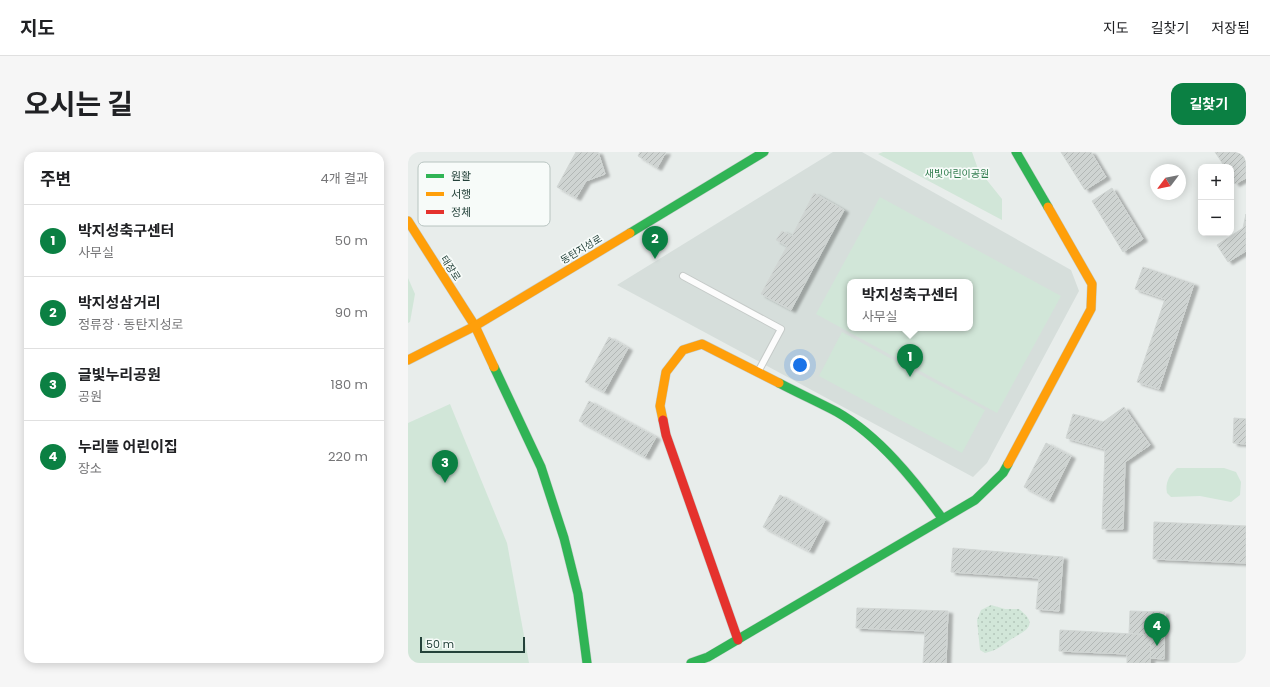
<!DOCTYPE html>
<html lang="ko">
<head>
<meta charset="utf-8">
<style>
  body { margin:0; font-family:Poppins,"Noto Sans KR",sans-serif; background:#f6f6f6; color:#202124 }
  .controls { position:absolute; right:12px; top:12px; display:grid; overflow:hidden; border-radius:8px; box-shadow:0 2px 10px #0003 }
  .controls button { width:36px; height:36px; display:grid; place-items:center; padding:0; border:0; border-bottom:1px solid #e0e0e0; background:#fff; color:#202124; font:20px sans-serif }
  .compass { position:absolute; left:742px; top:12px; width:36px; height:36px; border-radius:50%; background:#fff; box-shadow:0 2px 10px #0003; rotate:238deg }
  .scale { position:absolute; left:12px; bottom:10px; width:105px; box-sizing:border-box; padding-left:4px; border:2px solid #24423a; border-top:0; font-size:11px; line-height:14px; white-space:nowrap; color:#24423a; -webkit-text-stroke:3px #f7fbf9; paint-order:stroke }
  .you { position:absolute; left:392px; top:213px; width:14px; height:14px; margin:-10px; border:3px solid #fff; border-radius:50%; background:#1a73e8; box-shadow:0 0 0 6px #1a73e833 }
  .badge { display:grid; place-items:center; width:26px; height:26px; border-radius:50%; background:#0b8043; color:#fff; font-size:13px; font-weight:700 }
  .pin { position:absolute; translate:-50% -33px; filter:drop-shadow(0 1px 2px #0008) }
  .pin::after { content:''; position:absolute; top:21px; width:14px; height:12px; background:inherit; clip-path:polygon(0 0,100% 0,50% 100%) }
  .popup { position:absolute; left:439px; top:127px; width:126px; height:52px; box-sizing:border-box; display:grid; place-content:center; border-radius:8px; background:#fff; filter:drop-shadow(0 1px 3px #0005); font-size:13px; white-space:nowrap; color:#757577 }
  .popup b { font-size:15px; color:#202124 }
  .popup::after { content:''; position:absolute; left:50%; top:100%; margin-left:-8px; border:8px solid transparent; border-top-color:#fff }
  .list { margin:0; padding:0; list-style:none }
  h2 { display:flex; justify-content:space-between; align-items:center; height:52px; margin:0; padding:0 16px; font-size:17px }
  h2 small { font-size:13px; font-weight:400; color:#757577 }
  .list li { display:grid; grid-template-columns:26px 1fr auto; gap:12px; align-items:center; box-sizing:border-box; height:72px; padding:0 16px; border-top:1px solid #e0e0e0 }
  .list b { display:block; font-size:15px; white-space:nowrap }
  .list p { margin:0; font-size:13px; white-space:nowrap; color:#757577 }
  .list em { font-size:13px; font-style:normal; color:#757577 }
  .map { position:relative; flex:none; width:838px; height:511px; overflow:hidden; border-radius:12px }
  header { display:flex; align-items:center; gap:24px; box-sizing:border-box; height:56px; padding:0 20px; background:#fff; border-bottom:1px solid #e0e0e0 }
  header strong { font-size:19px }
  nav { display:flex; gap:22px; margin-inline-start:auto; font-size:14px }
  .intro { display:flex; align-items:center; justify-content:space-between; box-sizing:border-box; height:96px; padding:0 24px }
  h1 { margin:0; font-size:28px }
  .button { padding:10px 18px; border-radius:12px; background:#0b8043; color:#fff; font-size:14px; font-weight:700 }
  main { display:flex; gap:24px; padding:0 24px }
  aside { flex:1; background:#fff; border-radius:12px; box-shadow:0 2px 10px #0003 }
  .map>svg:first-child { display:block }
  .built { fill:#d6dedb; fill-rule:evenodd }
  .park { fill:#d1e6d8; fill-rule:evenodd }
  .garden { fill:url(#garden-dots) }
  .building { fill:url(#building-hatch); stroke:#d1d6d4; filter:url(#shadow) }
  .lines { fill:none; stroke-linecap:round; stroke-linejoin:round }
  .lane-casing { stroke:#c5cac8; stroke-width:8 }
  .fast-casing { stroke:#c3cbc8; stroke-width:10 }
  .slow-casing { stroke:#c3cbc8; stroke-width:10 }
  .jam-casing { stroke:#c3cbc8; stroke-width:10 }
  .lane { stroke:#fcfcfc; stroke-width:6 }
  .fast { stroke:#30b455; stroke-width:9 }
  .slow { stroke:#ff9f0a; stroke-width:9 }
  .jam { stroke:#e5322d; stroke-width:9 }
  .labels { text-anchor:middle; stroke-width:3.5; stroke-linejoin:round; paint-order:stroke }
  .park-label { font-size:10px; fill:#2d7a4b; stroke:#f7fbf9 }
  .street-label { font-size:10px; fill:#24423a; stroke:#f7fbf9 }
  .key { fill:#f7fbf9; stroke:#b8c4c0; stroke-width:1 }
  .key-label { font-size:11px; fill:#24423a }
</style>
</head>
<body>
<header>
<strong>지도</strong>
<nav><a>지도</a><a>길찾기</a><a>저장됨</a></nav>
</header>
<div class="intro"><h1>오시는 길</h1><a class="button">길찾기</a></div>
<main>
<aside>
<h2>주변<small>4개 결과</small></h2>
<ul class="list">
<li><span class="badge">1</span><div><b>박지성축구센터</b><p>사무실</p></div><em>50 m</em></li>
<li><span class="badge">2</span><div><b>박지성삼거리</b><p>정류장 · 동탄지성로</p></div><em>90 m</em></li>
<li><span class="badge">3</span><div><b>글빛누리공원</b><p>공원</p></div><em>180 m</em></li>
<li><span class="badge">4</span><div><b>누리뜰 어린이집</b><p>장소</p></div><em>220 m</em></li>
</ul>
</aside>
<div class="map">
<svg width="838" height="511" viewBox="0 0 838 511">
  <defs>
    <pattern id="garden-dots" width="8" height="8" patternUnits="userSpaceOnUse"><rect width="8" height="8" fill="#d1e6d8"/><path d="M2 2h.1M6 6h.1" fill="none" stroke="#b3c6ba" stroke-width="1.8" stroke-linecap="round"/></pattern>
    <pattern id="building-hatch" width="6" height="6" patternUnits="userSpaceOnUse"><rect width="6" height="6" fill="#cfd4d2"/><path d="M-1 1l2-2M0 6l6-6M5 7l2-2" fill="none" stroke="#b2b7b5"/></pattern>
    <filter id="shadow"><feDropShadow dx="4.5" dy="2.5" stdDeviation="1" flood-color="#0004"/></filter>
  </defs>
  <rect width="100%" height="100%" fill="#e8edeb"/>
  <path class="built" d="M425 0H454L663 118 671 139 579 311 565 325 209 133ZM442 130H562V176H442Z"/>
  <g class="park">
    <path d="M475 0H564L570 17 594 47V68L470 2Z"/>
    <path d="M472 45 653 144 589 261 408 162ZM442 130H562V176H442Z"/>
    <path d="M0 126 7 142 2 170 0 171Z"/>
    <path d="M434 180 577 258 554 301 411 224Z"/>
    <path d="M42 252 99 391 121 511H0V271Z"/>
    <path d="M769 316H816L828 320 833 330 832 343 823 350 792 344 763 345 759 341C757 331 761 323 769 316Z"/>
  </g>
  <path class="garden" d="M583 453 597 457H611C633 474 616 479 602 488 592 495 589 498 577 501L572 498 569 468 573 458Z"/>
  <g class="building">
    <path d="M168 0H190L197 22 178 29 168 46 149 35Z"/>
    <path d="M232 0H258L249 16 230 4Z"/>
    <path d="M653 0H683L698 25 677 38Z"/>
    <path d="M807 0H835L838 4V26L827 32 823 25V15H817Z"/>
    <path d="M704 36 735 87 715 100 684 49Z"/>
    <path d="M406 41 436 58 383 158 353 142 379 94 368 88 374 79 384 84Z"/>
    <path d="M838 62V99L820 110 809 93 835 76Z"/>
    <path d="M735 115 786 132 751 237 729 230 757 147 727 137Z"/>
    <path d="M201 185 220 196 196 240 177 230Z"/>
    <path d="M181 249 248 285 237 305 171 269Z"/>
    <path d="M716 255 742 293 717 310 715 377H694L697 297 658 286 665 262 695 270Z"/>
    <path d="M826 266 838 267V292L825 291Z"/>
    <path d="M638 291 663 304 641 348 616 335Z"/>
    <path d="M372 343 417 368 401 399 355 375Z"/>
    <path d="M746 370 838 374V411L745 407Z"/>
    <path d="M545 396 655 405 651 459 628 457 631 426 543 420Z"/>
    <path d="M449 456 540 459 538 511H515L517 479 448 476Z"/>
    <path d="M722 459 757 460 756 507 742 506 743 483 721 481Z"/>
    <path d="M652 478 743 483 742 511H719V502L651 499Z"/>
  </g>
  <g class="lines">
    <defs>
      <path id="lane" d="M275 124 373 177 350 220"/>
      <g id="fast">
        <path d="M608 0 640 55"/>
        <path d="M222 81 356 0"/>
        <path d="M86 215 133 315 156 386 170 442 179 511"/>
        <path d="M371 231C390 241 410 250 429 260 471 284 506 328 534 366"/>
        <path d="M283 511 300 505 567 348 595 321 600 312"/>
      </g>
      <g id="slow">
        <path d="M0 69 67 174 86 215"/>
        <path d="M0 208 67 174 222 81"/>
        <path d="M255 268 252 254 258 220 275 198 294 192 371 231"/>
        <path d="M600 312 683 157 684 132 640 55"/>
      </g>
      <path id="jam" d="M255 268 258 283 330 488"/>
    </defs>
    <use href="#lane" class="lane-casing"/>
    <use href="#fast" class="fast-casing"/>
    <use href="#slow" class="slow-casing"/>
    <use href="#jam" class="jam-casing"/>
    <use href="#lane" class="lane"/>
    <use href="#fast" class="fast"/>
    <use href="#slow" class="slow"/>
    <use href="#jam" class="jam"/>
  </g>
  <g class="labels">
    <g class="park-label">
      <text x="549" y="25">새빛어린이공원</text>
    </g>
    <g class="street-label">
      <text transform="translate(173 97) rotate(-31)" y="4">동탄지성로</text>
      <text transform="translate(43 116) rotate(57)" y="4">태장로</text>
    </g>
  </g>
  <rect x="10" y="10" width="132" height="64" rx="6" class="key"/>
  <rect x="18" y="22" width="18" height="4" fill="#30b455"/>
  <rect x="18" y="40" width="18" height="4" fill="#ff9f0a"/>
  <rect x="18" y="58" width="18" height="4" fill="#e5322d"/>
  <g class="key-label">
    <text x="43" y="28">원활</text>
    <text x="43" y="46">서행</text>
    <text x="43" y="64">정체</text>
  </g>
</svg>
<div class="controls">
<button>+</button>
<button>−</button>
</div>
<svg class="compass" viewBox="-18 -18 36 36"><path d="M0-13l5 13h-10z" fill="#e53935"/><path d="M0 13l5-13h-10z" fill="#757577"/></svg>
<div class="scale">50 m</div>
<div class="you"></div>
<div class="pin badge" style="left:502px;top:225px">1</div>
<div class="popup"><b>박지성축구센터</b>사무실</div>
<div class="pin badge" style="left:247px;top:107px">2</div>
<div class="pin badge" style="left:37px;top:331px">3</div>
<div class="pin badge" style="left:749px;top:494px">4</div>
</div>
</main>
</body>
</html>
